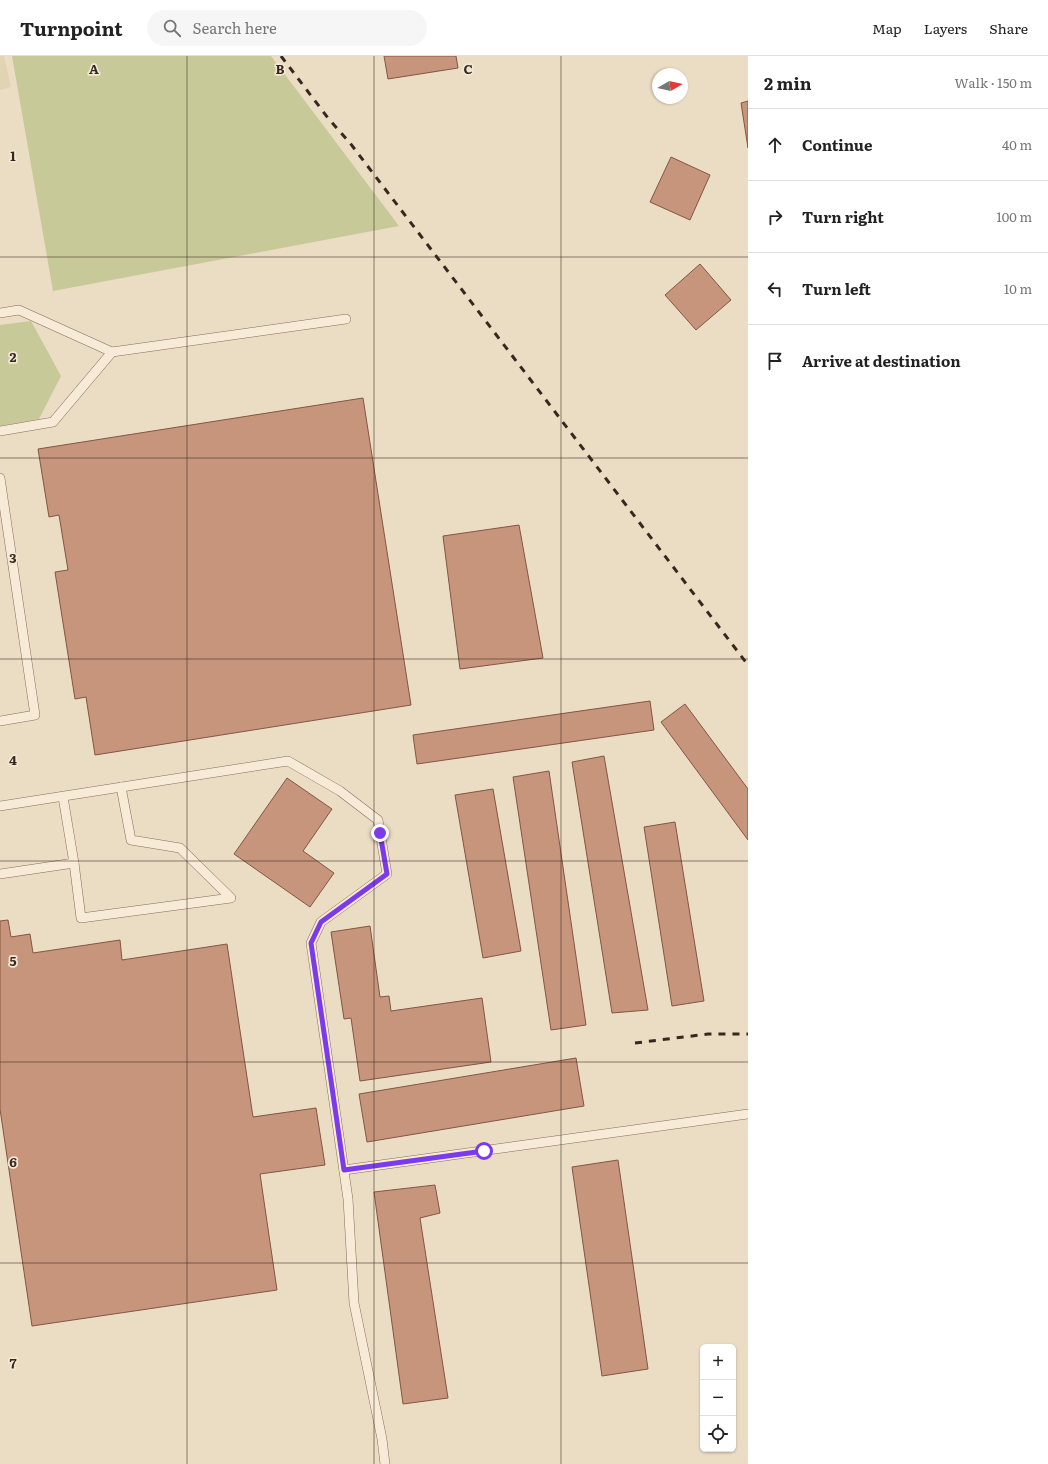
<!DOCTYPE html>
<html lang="en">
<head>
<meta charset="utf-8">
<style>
  body { margin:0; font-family:Literata,serif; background:#f6f6f6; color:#222 }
  .controls { position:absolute; right:12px; bottom:12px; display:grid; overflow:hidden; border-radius:6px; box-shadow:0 1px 3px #0004 }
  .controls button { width:36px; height:36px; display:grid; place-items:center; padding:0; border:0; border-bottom:1px solid #e0e0e0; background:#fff; color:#222; font:20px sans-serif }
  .compass { position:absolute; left:652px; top:12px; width:36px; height:36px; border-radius:50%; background:#fff; box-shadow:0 1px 3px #0004; rotate:81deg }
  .stop { position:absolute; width:12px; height:12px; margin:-9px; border:3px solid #7c3aed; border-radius:50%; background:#fff }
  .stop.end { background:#7c3aed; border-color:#fff; box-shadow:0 1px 4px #0008 }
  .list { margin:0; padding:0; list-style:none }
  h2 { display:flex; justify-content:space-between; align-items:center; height:52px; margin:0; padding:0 16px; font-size:17px }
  h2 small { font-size:13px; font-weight:400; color:#767676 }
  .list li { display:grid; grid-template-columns:26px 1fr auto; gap:12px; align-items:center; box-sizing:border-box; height:72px; padding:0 16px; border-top:1px solid #e0e0e0 }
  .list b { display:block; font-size:15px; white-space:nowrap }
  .list em { font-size:13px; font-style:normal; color:#767676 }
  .icon { flex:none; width:22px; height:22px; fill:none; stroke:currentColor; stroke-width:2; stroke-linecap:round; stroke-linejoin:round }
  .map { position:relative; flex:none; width:748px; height:1408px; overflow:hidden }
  header { display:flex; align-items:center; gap:24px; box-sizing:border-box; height:56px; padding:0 20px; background:#fff; border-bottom:1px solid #e0e0e0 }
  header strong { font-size:19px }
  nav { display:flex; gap:22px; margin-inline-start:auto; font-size:14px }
  .search { width:280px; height:36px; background:#f6f6f6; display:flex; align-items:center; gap:10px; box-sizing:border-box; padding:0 14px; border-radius:22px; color:#767676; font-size:15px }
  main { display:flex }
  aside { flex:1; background:#fff }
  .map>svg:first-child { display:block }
  .farmland { fill:#e1d4b2 }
  .green { fill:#c8c999 }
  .building { fill:#c7947c; stroke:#835643 }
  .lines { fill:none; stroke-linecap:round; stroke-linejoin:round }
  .lane-casing { stroke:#856d5c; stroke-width:10 }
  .lane { stroke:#f7ead7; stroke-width:9 }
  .rail { stroke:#36281f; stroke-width:3; stroke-dasharray:7 7; stroke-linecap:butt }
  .route { stroke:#7c3aed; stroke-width:5 }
  .grid { fill:none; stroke:#36281f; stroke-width:1; stroke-opacity:0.55 }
  .grid-label { font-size:13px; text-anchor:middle; font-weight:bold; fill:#36281f; stroke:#f3e7d3; stroke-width:3.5; stroke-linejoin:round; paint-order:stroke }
</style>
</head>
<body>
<header>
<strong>Turnpoint</strong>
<div class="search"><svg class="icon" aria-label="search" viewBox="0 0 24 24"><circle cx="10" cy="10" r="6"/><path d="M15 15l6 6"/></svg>Search here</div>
<nav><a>Map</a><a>Layers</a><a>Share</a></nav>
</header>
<main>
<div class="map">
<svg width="748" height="1408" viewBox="0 0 748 1408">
  <rect width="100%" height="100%" fill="#ebdcc4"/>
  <path class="farmland" d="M0 0H4L11 31 0 34Z"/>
  <g class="green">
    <path d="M12 0H271L399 170 53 235Z"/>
    <path d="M31 265 61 320 39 363 0 370V269Z"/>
  </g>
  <g class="building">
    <path d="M384 0H456L458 12 388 23Z"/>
    <path d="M748 45V92L741 47Z"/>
    <path d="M671 101 710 119 690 164 650 146Z"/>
    <path d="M700 208 731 244 696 274 665 239Z"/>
    <path d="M363 342 411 649 95 699 86 641 75 643 55 516 68 514 59 459 49 461 38 393Z"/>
    <path d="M519 469 543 602 460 613 443 480Z"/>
    <path d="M650 645 654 674 417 708 413 679Z"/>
    <path d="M685 648 748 733V784L661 666Z"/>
    <path d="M604 700 648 954 612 957 572 706Z"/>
    <path d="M549 715 586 969 551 974 513 721Z"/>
    <path d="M287 722 332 753 303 795 334 817 310 851 234 798Z"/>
    <path d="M493 733 521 895 483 902 455 739Z"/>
    <path d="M675 766 704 945 672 950 644 771Z"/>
    <path d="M8 864 11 881 30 878 33 897 120 884 122 904 227 888 253 1061 316 1052 325 1109 260 1118 277 1234 32 1270 0 1053V865Z"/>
    <path d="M370 870 380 941 389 940 391 955 482 942 491 1006 360 1025 351 962 344 963 331 876Z"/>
    <path d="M576 1002 584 1050 367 1086 359 1038Z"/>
    <path d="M618 1104 648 1313 602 1320 572 1111Z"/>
    <path d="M435 1129 440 1157 420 1162 448 1342 403 1348 374 1136Z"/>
  </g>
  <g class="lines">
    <defs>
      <g id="lane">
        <path d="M0 257 19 254 112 296 346 263"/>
        <path d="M0 375 53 366 112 296"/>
        <path d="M0 422 35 659 0 665"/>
        <path d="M0 750 288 705 340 735 378 764 387 818 321 866 311 887 348 1143 354 1247 382 1383 385 1408"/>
        <path d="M74 807 81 862 231 842 180 792 131 784 121 731"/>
        <path d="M0 818 74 807 63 741"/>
        <path d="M344 1114 748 1058"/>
      </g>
    </defs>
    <use href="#lane" class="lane-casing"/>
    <use href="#lane" class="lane"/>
    <g class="rail">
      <path d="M281 0 328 62 350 87 748 609"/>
      <path d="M635 987 708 978H748"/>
    </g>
  </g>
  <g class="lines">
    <path class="route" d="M380 777 387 818 321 866 311 887 344 1114 484 1095"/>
  </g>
  <path class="grid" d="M187 0V1408M374 0V1408M561 0V1408M0 201H748M0 402H748M0 603H748M0 805H748M0 1006H748M0 1207H748"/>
  <g class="grid-label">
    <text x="94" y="18">A</text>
    <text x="280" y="18">B</text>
    <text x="468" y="18">C</text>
    <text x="13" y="105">1</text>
    <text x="13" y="306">2</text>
    <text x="13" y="507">3</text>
    <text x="13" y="709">4</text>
    <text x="13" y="910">5</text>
    <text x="13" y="1111">6</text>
    <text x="13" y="1312">7</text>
  </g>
</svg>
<div class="controls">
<button>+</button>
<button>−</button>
<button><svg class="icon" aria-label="locate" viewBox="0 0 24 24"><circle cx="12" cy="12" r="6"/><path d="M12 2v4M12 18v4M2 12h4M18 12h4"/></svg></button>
</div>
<svg class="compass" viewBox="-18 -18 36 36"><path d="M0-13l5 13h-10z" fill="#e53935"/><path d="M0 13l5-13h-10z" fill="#767676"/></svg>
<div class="stop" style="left:484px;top:1095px"></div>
<div class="stop end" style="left:380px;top:777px"></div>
</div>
<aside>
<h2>2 min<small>Walk · 150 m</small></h2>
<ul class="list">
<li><svg class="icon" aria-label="ahead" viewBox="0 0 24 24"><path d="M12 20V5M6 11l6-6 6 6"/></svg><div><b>Continue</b></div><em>40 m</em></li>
<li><svg class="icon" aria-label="right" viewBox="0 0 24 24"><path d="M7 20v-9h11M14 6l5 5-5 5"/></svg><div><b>Turn right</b></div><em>100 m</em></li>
<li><svg class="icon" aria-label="left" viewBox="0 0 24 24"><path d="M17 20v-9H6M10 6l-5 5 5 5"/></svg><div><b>Turn left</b></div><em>10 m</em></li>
<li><svg class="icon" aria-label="arrive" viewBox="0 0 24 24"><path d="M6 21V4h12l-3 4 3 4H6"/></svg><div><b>Arrive at destination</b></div></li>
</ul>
</aside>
</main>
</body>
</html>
